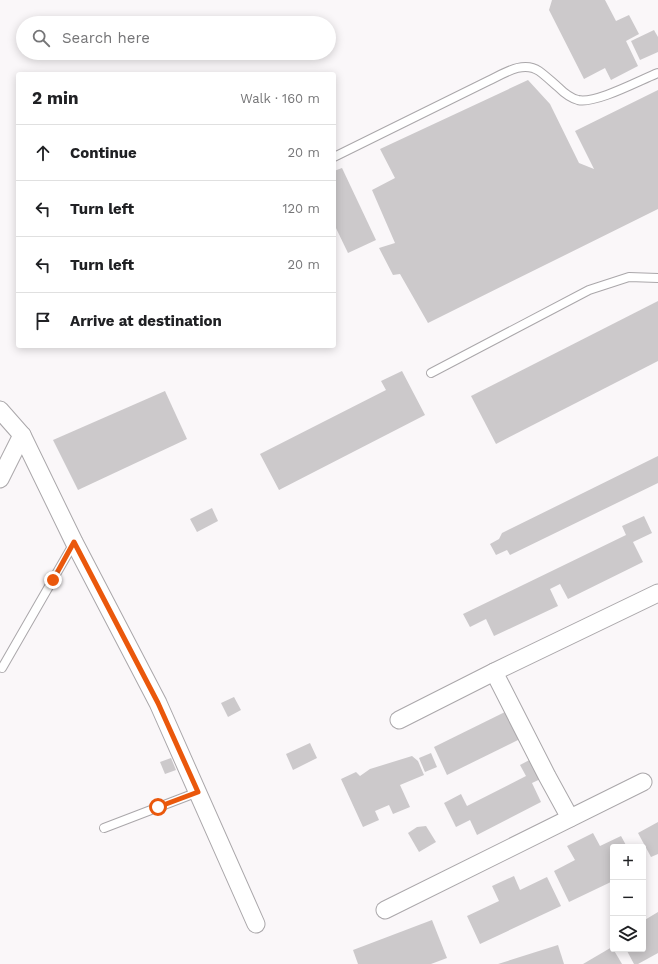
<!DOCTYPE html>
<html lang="en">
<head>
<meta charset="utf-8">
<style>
  body { margin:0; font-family:"Work Sans",sans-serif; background:#f6f6f6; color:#202124 }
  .controls { position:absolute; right:12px; bottom:12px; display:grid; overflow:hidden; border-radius:4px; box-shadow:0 2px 10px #0003 }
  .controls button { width:36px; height:36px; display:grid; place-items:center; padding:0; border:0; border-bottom:1px solid #e0e0e0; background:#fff; color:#202124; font:20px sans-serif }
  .stop { position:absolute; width:12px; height:12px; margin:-9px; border:3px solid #ea580c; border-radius:50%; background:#fff }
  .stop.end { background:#ea580c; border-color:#fff; box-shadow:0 1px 4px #0008 }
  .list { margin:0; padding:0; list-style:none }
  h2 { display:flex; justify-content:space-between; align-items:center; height:52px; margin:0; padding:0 16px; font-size:17px }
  h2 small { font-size:13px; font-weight:400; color:#757577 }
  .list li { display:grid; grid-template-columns:26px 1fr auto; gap:12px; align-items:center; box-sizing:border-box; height:56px; padding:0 16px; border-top:1px solid #e0e0e0 }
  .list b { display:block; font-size:15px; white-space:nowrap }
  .list em { font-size:13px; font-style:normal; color:#757577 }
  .icon { flex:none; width:22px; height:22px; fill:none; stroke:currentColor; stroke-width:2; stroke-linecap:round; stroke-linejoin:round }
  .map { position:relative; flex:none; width:658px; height:964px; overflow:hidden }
  .search { position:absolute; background:#fff; box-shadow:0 2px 10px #0003; left:16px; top:16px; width:320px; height:44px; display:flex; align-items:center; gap:10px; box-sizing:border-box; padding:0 14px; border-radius:22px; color:#757577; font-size:15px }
  .panel { position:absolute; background:#fff; box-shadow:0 2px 10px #0003; left:16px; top:72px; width:320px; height:276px; border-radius:4px }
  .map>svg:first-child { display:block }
  .building { fill:#ccc9cb }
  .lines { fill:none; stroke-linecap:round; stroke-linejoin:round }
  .service-casing { stroke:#aaa7aa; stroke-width:10 }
  .minor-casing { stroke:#aaa7aa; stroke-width:19 }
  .service { stroke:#fff; stroke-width:8 }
  .minor { stroke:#fff; stroke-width:17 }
  .route { stroke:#ea580c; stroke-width:5 }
</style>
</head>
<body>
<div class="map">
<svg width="658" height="964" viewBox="0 0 658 964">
  <rect width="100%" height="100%" fill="#faf7f9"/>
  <g class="building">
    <path d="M552 0H605L616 21 629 15 639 34 626 41 638 66 611 80 605 68 584 79 549 10Z"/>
    <path d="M654 30 658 37V52L640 60 631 41Z"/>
    <path d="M528 80 550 104 579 163 594 169 575 131 658 90V209L428 323 400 274 393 275 379 248 395 243 372 190 395 178 380 149Z"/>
    <path d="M342 168 376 240 348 253 334 224V171Z"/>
    <path d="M658 301V361L496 444 471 396Z"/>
    <path d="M402 371 425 415 279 490 260 454 386 390 381 381Z"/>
    <path d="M165 391 187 439 78 490 53 440Z"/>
    <path d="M658 456V483L510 555 507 550 496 555 490 544 499 539 502 533Z"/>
    <path d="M212 508 218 521 197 532 190 519Z"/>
    <path d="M644 516 652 533 633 542 643 562 568 599 560 584 550 589 558 606 494 636 486 619 470 627 463 614 626 535 622 526Z"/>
    <path d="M234 697 241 710 228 717 221 703Z"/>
    <path d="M509 710 524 737 447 775 434 747Z"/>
    <path d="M310 743 317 758 293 770 286 754Z"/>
    <path d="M431 753 437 767 425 772 419 758Z"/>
    <path d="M412 756 418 761 424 775 400 785 410 807 393 814 389 805 375 811 379 820 363 827 341 779 356 772 360 776 370 769Z"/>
    <path d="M537 756 547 776 532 783 541 802 477 835 470 820 456 827 444 803 461 794 467 806 526 776 520 765Z"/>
    <path d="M171 758 176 770 165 774 160 762Z"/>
    <path d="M658 822V854L651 857 638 833Z"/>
    <path d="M426 826 436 842 419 852 408 833 417 827Z"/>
    <path d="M593 833 600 846 621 836 627 847H613V881L569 902 554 871 575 860 567 846Z"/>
    <path d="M514 876 520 890 547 877 561 906 480 944 467 916 499 901 492 886Z"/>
    <path d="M658 912V953L638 964H634L626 949H643V921Z"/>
    <path d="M432 920 447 958 431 964H358L353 950Z"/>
    <path d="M558 945 564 964H498Z"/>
    <path d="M612 947 622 964H583Z"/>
  </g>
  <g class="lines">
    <defs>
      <g id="service">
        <path d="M334 157 488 81C503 74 523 60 539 71 546 76 552 82 558 87 564 93 570 98 578 100 596 104 640 80 658 73"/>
        <path d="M431 373 589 290 629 277 658 278"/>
        <path d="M2 668 74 543"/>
        <path d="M104 828 198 792"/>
      </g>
      <g id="minor">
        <path d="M0 410 22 435 74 542 158 703 256 924"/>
        <path d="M0 479 22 435"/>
        <path d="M494 672 547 776 570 818"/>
        <path d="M399 720 494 672 658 593"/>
        <path d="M385 910 643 782"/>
      </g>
    </defs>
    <use href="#service" class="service-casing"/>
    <use href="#minor" class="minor-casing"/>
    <use href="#service" class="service"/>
    <use href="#minor" class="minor"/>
  </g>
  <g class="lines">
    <path class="route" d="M53 580 74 542 158 703 198 792 158 807"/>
  </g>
</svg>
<div class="controls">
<button>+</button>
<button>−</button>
<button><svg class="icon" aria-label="layers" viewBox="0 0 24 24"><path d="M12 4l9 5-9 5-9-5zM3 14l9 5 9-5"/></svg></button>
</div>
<div class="stop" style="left:158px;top:807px"></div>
<div class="stop end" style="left:53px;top:580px"></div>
<div class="search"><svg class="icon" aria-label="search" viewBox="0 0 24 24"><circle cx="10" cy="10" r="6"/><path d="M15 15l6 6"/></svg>Search here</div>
<section class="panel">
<h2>2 min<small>Walk · 160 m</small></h2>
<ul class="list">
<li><svg class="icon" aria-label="ahead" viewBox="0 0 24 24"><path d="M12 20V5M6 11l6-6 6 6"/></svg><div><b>Continue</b></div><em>20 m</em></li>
<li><svg class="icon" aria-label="left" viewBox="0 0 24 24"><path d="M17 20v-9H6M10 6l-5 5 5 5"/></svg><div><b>Turn left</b></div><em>120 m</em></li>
<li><svg class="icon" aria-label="left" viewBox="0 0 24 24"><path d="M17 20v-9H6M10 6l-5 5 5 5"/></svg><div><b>Turn left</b></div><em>20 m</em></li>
<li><svg class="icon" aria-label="arrive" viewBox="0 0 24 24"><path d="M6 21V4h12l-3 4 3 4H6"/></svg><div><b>Arrive at destination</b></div></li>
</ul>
</section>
</div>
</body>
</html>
